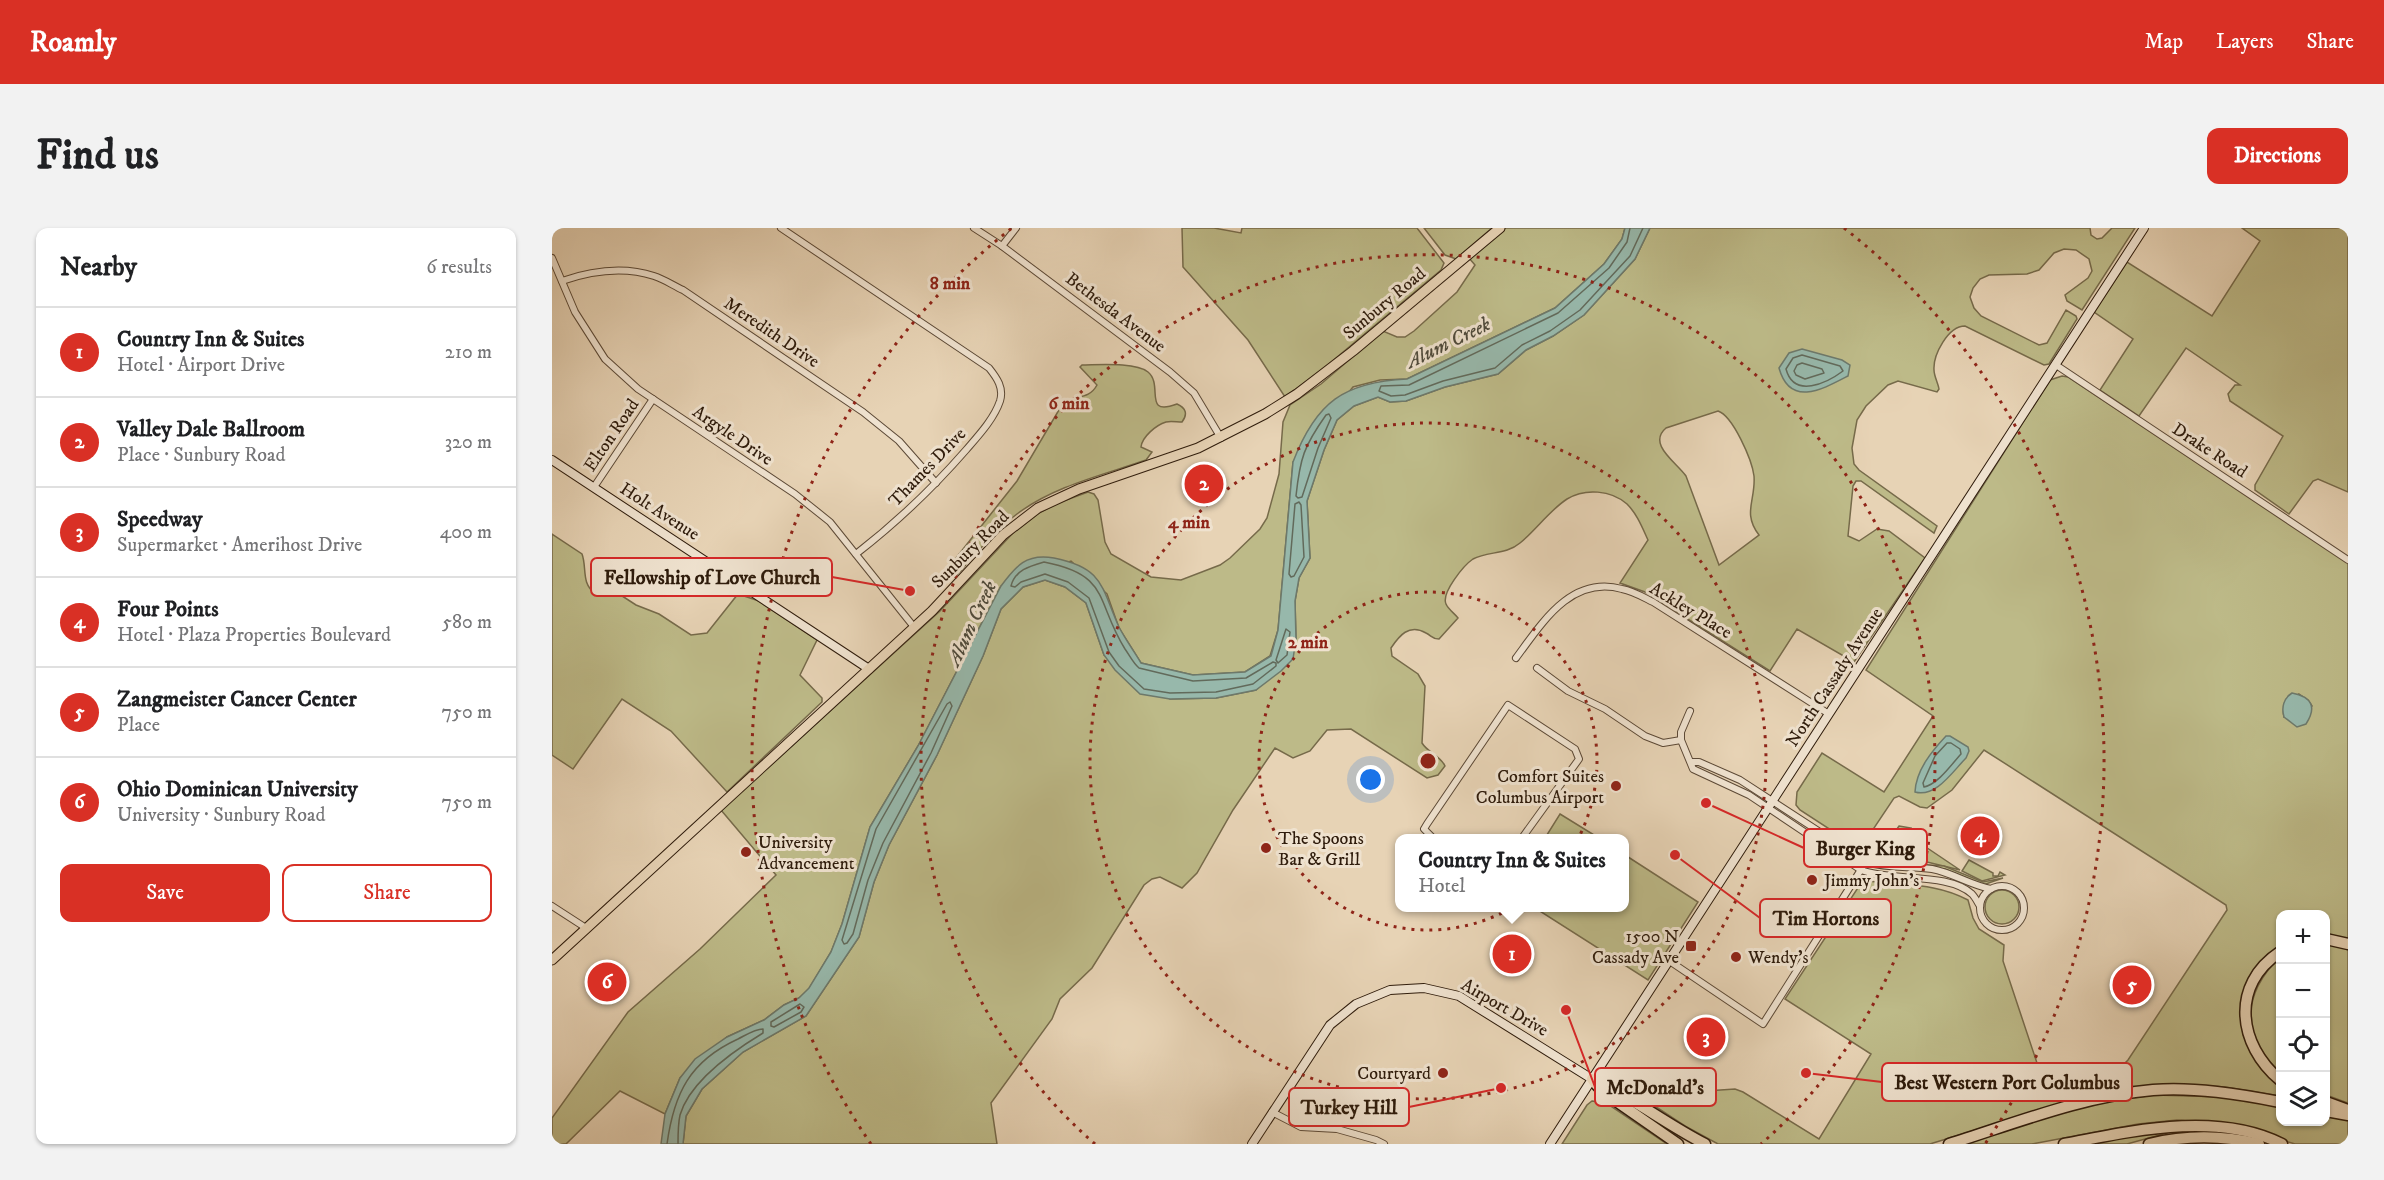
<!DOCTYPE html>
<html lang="en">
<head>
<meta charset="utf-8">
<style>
  body { margin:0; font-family:"IM FELL DW Pica",serif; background:#f2f2f2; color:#202124 }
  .controls { position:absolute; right:18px; bottom:18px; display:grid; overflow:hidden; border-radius:12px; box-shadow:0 2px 4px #0004 }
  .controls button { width:54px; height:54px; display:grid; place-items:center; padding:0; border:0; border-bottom:2px solid #e0e0e0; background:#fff; color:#202124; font:30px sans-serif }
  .you { position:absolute; left:819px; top:552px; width:21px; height:21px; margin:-15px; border:4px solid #fff; border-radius:50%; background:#1a73e8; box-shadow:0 0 0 9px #1a73e833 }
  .badge { display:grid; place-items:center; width:39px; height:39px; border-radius:50%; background:#d93025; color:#fff; font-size:20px; font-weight:700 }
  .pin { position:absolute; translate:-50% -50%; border:3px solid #fff; box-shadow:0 2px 6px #0006 }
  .popup { position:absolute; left:843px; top:606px; width:234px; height:78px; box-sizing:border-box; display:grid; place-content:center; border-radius:12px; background:#fff; filter:drop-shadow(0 2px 4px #0005); font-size:20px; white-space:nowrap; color:#757577 }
  .popup b { font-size:22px; color:#202124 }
  .popup::after { content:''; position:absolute; left:50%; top:100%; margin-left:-12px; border:12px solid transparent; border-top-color:#fff }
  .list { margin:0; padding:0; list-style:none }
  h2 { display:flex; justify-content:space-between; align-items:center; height:78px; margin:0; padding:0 24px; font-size:26px }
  h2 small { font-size:20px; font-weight:400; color:#757577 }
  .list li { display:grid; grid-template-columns:39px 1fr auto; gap:18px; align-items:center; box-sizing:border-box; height:90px; padding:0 24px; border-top:2px solid #e0e0e0 }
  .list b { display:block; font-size:22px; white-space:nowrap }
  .list p { margin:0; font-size:20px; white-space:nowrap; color:#757577 }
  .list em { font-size:20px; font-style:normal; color:#757577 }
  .actions { display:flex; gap:12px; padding:18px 24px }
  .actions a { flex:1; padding:14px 0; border:2px solid #d93025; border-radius:12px; text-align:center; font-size:21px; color:#d93025 }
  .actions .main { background:#d93025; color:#fff }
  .icon { flex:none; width:33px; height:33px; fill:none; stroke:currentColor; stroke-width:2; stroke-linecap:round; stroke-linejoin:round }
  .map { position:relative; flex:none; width:1796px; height:916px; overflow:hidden; border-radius:12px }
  header { display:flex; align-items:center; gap:36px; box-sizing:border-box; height:84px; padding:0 30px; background:#d93025; color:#fff }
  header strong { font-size:28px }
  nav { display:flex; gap:33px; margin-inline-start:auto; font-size:21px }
  .intro { display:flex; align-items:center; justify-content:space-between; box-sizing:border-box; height:144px; padding:0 36px }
  h1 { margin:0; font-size:42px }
  .button { padding:15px 27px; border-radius:12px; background:#d93025; color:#fff; font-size:21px; font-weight:700 }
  main { display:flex; gap:36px; padding:0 36px }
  aside { flex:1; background:#fff; border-radius:12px; box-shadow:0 2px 4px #0004 }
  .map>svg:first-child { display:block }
  .green { fill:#bdba88; stroke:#766a4a; stroke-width:1.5; fill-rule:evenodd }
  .water { fill:#97b8ab; stroke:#6d796b; stroke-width:1.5 }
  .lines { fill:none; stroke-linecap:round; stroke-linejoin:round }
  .shore { stroke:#626a5b; stroke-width:1.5 }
  .street-casing { stroke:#5c4936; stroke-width:8 }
  .secondary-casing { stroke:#2e1b0b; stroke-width:10 }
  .primary-casing { stroke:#2e1b0b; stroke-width:11 }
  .highway-casing { stroke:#2e1b0b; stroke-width:13 }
  .street { stroke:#efe2cf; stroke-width:6 }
  .secondary { stroke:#efe2cf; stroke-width:8 }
  .primary { stroke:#e7d3b5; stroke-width:9 }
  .highway { stroke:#e7d3b5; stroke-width:10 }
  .ring { fill:none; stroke:#8f2418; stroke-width:3; stroke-dasharray:3 6 }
  .poi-dot { fill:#8f2418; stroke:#efe2cf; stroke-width:2 }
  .labels { text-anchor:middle; stroke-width:6; stroke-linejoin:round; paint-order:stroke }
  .street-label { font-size:18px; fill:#2e1b0b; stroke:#efe2cf }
  .poi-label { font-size:18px; fill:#2e1b0b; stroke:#efe2cf; text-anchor:start }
  .water-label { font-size:20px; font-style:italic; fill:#4e4a3b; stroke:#efe2cf }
  .centre { fill:#8f2418; stroke:#efe2cf; stroke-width:3 }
  .ring-label { font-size:18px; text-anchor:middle; font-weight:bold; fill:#8f2418; stroke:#efe2cf; stroke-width:6; stroke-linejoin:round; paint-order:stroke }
  .leader { fill:none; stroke:#d62828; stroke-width:2 }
  .callout-dot { fill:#d62828; stroke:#efe2cf; stroke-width:2 }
  .callout { fill:#efe2cf; stroke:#d62828; stroke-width:2 }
  .callout-label { font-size:20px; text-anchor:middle; font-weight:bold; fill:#2e1b0b }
</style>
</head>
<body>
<header>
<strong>Roamly</strong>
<nav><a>Map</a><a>Layers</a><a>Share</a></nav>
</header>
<div class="intro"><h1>Find us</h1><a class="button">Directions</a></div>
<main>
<aside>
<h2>Nearby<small>6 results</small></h2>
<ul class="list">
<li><span class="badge">1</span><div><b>Country Inn &amp; Suites</b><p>Hotel · Airport Drive</p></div><em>210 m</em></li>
<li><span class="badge">2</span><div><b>Valley Dale Ballroom</b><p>Place · Sunbury Road</p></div><em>320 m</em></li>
<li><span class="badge">3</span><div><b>Speedway</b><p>Supermarket · Amerihost Drive</p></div><em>400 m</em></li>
<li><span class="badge">4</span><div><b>Four Points</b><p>Hotel · Plaza Properties Boulevard</p></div><em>580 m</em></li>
<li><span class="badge">5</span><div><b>Zangmeister Cancer Center</b><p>Place</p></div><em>750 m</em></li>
<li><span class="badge">6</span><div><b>Ohio Dominican University</b><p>University · Sunbury Road</p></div><em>750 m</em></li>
</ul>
<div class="actions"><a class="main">Save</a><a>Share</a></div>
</aside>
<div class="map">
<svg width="1796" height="916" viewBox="0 0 1796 916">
  <rect width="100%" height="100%" fill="#e7d3b5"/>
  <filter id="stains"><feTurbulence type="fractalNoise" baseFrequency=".00333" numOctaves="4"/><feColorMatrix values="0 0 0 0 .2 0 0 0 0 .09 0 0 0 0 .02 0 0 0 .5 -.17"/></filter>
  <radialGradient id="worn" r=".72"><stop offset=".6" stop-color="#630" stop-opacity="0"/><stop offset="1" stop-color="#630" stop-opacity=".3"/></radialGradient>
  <g class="green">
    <path d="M630 0H662L689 5 690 0H865L892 35 889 42 772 140 733 169 696 112 631 39Z"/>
    <path d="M872 0H940L904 31 893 27Z"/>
    <path d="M954 0H1073L1070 11 1052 36 1003 80 855 151 828 152 801 159 741 234 726 402 718 428 693 444 641 447 589 435 567 400 555 366 519 333 449 358 366 518 318 599 290 696 279 724 257 761 247 770 232 777 212 792 175 809 128 850 113 886 68 863 14 916H0V890L76 784 148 721 224 647 169 582 388 383 461 305 487 285 506 275 536 264 542 266 546 272 553 314 559 326 599 349 629 352 668 337 678 330 708 301 715 290 727 246 731 194 738 177 769 156 831 103 845 109H853L862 103 905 64 923 37 917 30Z"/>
    <path d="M1098 0H1538L1539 7 1545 11 1550 10 1560 0H1583L1530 82 1515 73 1513 67 1536 50 1540 43 1537 31 1524 22 1512 21 1502 25 1487 42 1475 46 1437 47 1428 51 1421 60 1418 69 1422 80 1429 88 1487 117 1495 115 1514 82 1524 88 1525 91 1497 136 1492 137 1413 98C1396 98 1381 127 1382 142 1382 148 1386 155 1387 161L1385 164 1346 153 1336 157 1314 178 1305 192 1300 220 1302 236 1307 242 1385 298 1382 305 1309 253H1304L1301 258 1296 308 1307 313 1325 301 1337 303 1373 330 1302 434 1245 401 1218 443 1093 364 1068 355 1096 312C1090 299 1085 286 1075 276 1059 262 1033 260 1015 271 998 282 984 302 968 315 954 327 936 323 921 331 912 337 889 365 894 376 896 381 903 386 906 390L887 411C880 411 880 408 874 405 857 395 847 408 839 420L840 428 866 446 873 458 870 515C876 525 888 527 893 538L886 547 875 550 799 501 775 502 758 523 741 530 723 520 681 582 645 645 630 660 608 649 600 651 592 657 540 740 508 771 500 791 439 875 445 916H131L134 888 150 861 191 824 254 788 307 709 322 654 337 617 385 527 431 428 449 381 471 359 493 352 513 359 534 375 552 427 618 471 664 470 704 462 744 411 743 373 747 350 758 330 755 273 772 222 785 192 802 178 826 169 838 174 854 173 893 159 946 146 974 122 1001 108 1032 87 1083 31ZM1166 183C1181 188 1200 232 1202 248 1204 272 1190 285 1207 307L1167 337 1134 248C1124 234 1095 216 1114 200Z"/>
    <path d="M1690 0H1796V264L1766 251 1761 253 1737 286 1703 262V257L1731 208 1678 173 1676 166 1683 157H1688L1634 120 1587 188 1548 162 1581 111 1542 84 1575 34 1660 88 1708 13Z"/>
    <path d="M530 137C546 137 583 134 596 144 612 157 590 189 625 176 634 180 636 186 630 194 625 194 618 193 614 194 604 197 590 209 589 219L600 224 594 232C551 247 502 258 465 286 442 303 423 327 403 349L396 340 465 253 511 175C523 167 537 172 545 157L528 139Z"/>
    <path d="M1510 148 1516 149 1796 335V711L1774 706V686H1728V719L1711 733 1691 798 1728 856V868L1673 859 1640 857 1527 870 1378 916H1166L1133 898 1063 852 1059 844C1077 841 1094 860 1110 866L1183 861 1191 864 1267 911 1319 826 1233 771 1311 652C1349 659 1380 653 1416 672L1421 690 1427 701 1452 717 1451 733 1494 862 1571 837 1576 832 1675 682 1674 677 1432 522 1400 562 1375 580 1368 579 1347 568 1342 570 1308 621 1248 582 1244 577 1245 564 1270 525 1332 564 1381 488 1314 442 1498 152ZM1747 466 1756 472 1760 478 1732 489C1729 475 1736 473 1747 466Z"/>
    <path d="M0 306 30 326C35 339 29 356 43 365L59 362 64 364 84 377 107 386 139 407 155 405 186 366 207 373 265 412 248 447 270 470V474L175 564 119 503 70 471 21 541 0 527Z"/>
    <path d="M1008 586 1047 610H993Z"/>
    <path d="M1347 598 1359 600 1356 607 1408 642 1375 634 1331 632 1330 622Z"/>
    <path d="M1073 627 1146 674 1096 752 983 680H1072Z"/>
    <path d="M1417 632 1441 645V648H1446L1448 644 1453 647 1430 653 1410 643Z"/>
    <path d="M1333 634 1392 638 1431 654 1451 650 1431 657 1393 641 1337 636Z"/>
    <circle cx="1450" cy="679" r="17"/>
    <path d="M1774 715 1796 720V875L1774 867Z"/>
    <path d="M1728 729V844C1687 808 1691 765 1728 729Z"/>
    <path d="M1602 867 1672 869 1728 878V894H1774V887L1796 892V916H1743L1682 897 1625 892 1586 896 1480 916H1409L1539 876Z"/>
    <path d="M1040 873 1054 875 1115 916H1010L1035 877Z"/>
    <path d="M1614 901 1615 905 1575 916H1528Z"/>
  </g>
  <g class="water">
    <path d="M1073 0H1098L1083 31 1032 87 1001 108 974 122 946 146 893 159 854 173 838 174 826 169 802 178 785 192 772 222 755 273 758 330 747 350 743 373 744 411 741 431 729 443 704 462 664 470 618 471 588 466 563 442 552 427 534 375 513 359 493 352 471 359 449 381 431 428 385 527 337 617 322 654 307 709 254 788 191 824 150 861 134 888 131 916H109L113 886 128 850 143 831 175 809 212 792 232 777 247 770 257 760 279 724 290 696 318 599 366 518 449 358C464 338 474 325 502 330 552 340 549 359 567 399 573 411 582 423 589 435L641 447 693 444 719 428 726 402 741 234C764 174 792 154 855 151L1003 80 1052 36 1070 11Z"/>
    <path d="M1250 121 1290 132 1298 137 1296 148C1271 161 1238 180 1227 140L1237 125Z"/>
    <path d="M1740 465C1760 469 1765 479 1754 496L1745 499 1732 489C1729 479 1732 470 1740 465Z"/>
    <path d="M1394 508H1398L1416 519 1417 523 1414 530C1401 543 1384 570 1363 564 1364 542 1380 523 1394 508Z"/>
  </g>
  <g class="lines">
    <g class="shore">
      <path d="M1078 0 1075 14 1057 40 1006 85 857 157 829 158 827 163 839 168 853 167 891 153 943 140 970 117 998 103 1028 82 1078 28 1091 0"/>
      <path d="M1250 127 1288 138 1291 143C1275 155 1242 171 1234 141L1241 130Z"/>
      <path d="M1250 135 1270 141 1272 145 1253 151 1244 147 1242 143 1245 137Z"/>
      <path d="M777 186 779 190 766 220 750 269 746 270 744 268C748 230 752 218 774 187Z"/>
      <path d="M747 274 749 277 752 329 742 348 739 349 737 346 743 276Z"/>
      <path d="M492 334C559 347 543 373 573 421 578 428 581 435 587 440L641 453 694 450 721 434 724 435V438L701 456 664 464 618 465 592 461 567 438 557 424 537 370 516 354 493 346 469 354 463 359 459 358C463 342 478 338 492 334Z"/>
      <path d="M734 401 738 404 735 427 726 435 724 432Z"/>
      <path d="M398 474 400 478 379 525 331 615 316 652 301 706 295 715 292 716 290 712 324 601 395 476Z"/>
      <path d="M1395 515H1399L1408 521 1409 526C1399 537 1386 556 1372 559L1371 555 1383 528Z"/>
      <path d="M248 776 252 779 249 784 222 799 219 798V794Z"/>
      <path d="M115 916C122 865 138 833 186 811 194 807 203 801 211 801V805C183 822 138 853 128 887 126 896 126 907 126 916"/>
    </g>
    <defs>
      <g id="street">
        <path d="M229 0 437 140C445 150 452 160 448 173 442 191 426 208 414 222 380 261 344 295 304 326"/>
        <path d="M422 0 450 18 618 144 642 165 669 210"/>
        <path d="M450 18 464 0"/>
        <path d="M0 30 23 84 53 131 86 161 243 266 278 294 362 399"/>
        <path d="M10 53C39 43 71 38 102 48 112 51 122 58 131 62L311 184 347 213 384 255"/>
        <path d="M1504 137 1796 332"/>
        <path d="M42 259 101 171"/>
        <path d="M964 430C990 395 1019 347 1070 361 1081 363 1091 369 1101 374L1277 486"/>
        <path d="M985 440 1016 463 1053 481 1093 508 1111 515 1129 512"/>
        <path d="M1138 483 1129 504V512L1141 541 1197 567 1309 642C1341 654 1396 644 1420 666 1423 669 1426 675 1428 678"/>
        <path d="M1139 534H1147L1188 552 1314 634C1336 641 1357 638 1380 641 1401 645 1418 657 1439 661"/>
        <path d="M881 610 872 601 875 596 956 477 1023 521 1027 531 970 610"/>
        <circle cx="1450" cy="680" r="22"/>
        <path d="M0 678 34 700"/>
        <path d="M1116 732 1211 796 1310 640"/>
        <path d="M720 884 749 899 785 901 824 912 832 916"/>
      </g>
      <g id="secondary">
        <path d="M0 232 317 441"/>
        <path d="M700 916 778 797 804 776 838 762 872 760 907 768 1040 851"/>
        <path d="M998 916 1592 0"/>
      </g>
      <path id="primary" d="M0 732 380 383 451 307 486 280 527 261 646 220 713 186 745 166 801 123 948 0"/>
      <g id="highway">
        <path d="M1774 711 1796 716"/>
        <path d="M1728 724C1678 757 1686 817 1728 852"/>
        <path d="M1040 851C1080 869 1114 896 1153 916"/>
        <path d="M1042 854 1051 864 1126 916"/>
        <path d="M1774 874 1796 882"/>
        <path d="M1774 883 1796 887"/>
        <path d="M1397 916C1464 895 1531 868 1601 862 1643 859 1687 866 1728 874"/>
        <path d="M1512 916C1580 903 1665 883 1730 916"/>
        <path d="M1597 916C1634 907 1670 907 1707 916"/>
      </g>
    </defs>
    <use href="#street" class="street-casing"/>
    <use href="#secondary" class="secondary-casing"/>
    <use href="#primary" class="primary-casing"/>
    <use href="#highway" class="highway-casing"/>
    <use href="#street" class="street"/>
    <use href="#secondary" class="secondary"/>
    <use href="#primary" class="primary"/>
    <use href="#highway" class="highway"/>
  </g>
  <g class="ring">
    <circle cx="876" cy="533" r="169"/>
    <circle cx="876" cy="533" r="338"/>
    <path d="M543 916A507 507 0 1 1 1209 916"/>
    <path d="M319 916A676 676 0 0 1 460 0M1292 0A676 676 0 0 1 1433 916"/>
  </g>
  <g class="poi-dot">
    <circle cx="1064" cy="558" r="6"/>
    <circle cx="714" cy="620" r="6"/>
    <circle cx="194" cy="624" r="6"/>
    <circle cx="1260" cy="652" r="6"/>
    <rect x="1133" y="712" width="12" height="12" rx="3"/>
    <circle cx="1184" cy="729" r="6"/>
    <circle cx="891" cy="845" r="6"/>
  </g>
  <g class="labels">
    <g class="street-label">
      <text transform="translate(832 75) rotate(-40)" y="6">Sunbury Road</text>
      <text transform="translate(564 84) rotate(37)" y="6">Bethesda Avenue</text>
      <text transform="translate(220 104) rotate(34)" y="6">Meredith Drive</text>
      <text transform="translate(59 207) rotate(-56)" y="6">Elton Road</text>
      <text transform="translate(181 207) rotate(34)" y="6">Argyle Drive</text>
      <text transform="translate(1658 222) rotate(33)" y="6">Drake Road</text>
      <text transform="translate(375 239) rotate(-46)" y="6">Thames Drive</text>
      <text transform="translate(108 283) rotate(33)" y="6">Holt Avenue</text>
      <text transform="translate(418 321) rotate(-45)" y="6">Sunbury Road</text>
      <text transform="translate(1139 382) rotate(31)" y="6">Ackley Place</text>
      <text transform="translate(1282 449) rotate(-57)" y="6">North Cassady Avenue</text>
      <text transform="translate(953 779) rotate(30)" y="6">Airport Drive</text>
    </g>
    <g class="poi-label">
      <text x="1052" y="554" text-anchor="end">Comfort Suites<tspan x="1052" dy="21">Columbus Airport</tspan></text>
      <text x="726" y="616">The Spoons<tspan x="726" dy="21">Bar &amp; Grill</tspan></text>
      <text x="206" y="620">University<tspan x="206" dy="21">Advancement</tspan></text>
      <text x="1272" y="658">Jimmy John's</text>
      <text x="1127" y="714" text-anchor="end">1500 N<tspan x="1127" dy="21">Cassady Ave</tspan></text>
      <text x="1196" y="735">Wendy's</text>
      <text x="879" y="851" text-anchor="end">Courtyard</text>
    </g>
    <g class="water-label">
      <text transform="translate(896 114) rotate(-26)" y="7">Alum Creek</text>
      <text transform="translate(419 395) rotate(-65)" y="7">Alum Creek</text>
    </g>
  </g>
  <circle cx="876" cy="533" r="9" class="centre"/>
  <g class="ring-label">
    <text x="398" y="61">8 min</text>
    <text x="517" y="181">6 min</text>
    <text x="637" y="300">4 min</text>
    <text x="756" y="420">2 min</text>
  </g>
  <path class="leader" d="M358 363L280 349M1154 575L1252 620M1123 627L1208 690M1254 845L1330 854M1014 782L1043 859M949 860L857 879"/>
  <g class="callout-dot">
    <circle cx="358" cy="363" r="6"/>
    <circle cx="1154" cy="575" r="6"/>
    <circle cx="1123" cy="627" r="6"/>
    <circle cx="1254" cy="845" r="6"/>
    <circle cx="1014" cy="782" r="6"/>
    <circle cx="949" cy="860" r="6"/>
  </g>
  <g class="callout">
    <rect x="39" y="330" width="241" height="38" rx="6"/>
    <rect x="1252" y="601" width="123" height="38" rx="6"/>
    <rect x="1208" y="671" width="131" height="38" rx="6"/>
    <rect x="1330" y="835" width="250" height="38" rx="6"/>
    <rect x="1043" y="840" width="121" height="38" rx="6"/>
    <rect x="737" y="860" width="120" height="38" rx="6"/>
  </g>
  <g class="callout-label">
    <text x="160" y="356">Fellowship of Love Church</text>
    <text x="1313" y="627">Burger King</text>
    <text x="1274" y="697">Tim Hortons</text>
    <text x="1455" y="861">Best Western Port Columbus</text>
    <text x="1103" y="866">McDonald's</text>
    <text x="797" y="886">Turkey Hill</text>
  </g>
  <rect width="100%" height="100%" filter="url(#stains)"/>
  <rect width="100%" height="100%" fill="url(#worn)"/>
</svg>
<div class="controls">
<button>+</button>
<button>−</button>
<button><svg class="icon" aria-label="locate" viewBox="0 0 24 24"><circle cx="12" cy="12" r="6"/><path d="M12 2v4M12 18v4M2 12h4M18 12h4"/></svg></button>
<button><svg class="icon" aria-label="layers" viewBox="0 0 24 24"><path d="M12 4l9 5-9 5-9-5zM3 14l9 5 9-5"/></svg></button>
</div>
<div class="you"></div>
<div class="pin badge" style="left:960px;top:726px">1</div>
<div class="popup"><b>Country Inn &amp; Suites</b>Hotel</div>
<div class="pin badge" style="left:652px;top:256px">2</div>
<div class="pin badge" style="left:1154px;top:809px">3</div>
<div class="pin badge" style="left:1428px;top:608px">4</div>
<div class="pin badge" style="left:1580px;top:757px">5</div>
<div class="pin badge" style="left:55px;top:754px">6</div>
</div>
</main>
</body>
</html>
